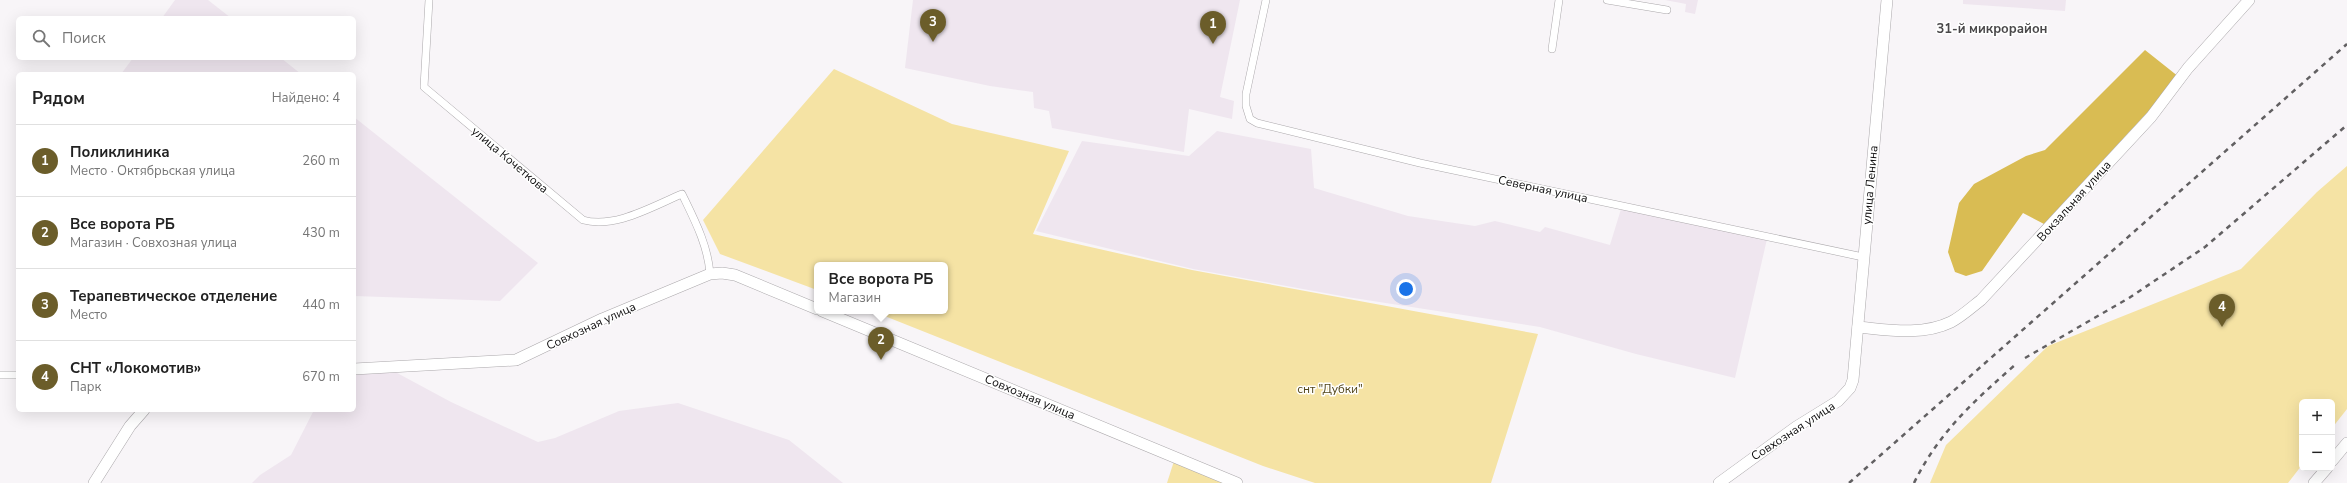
<!DOCTYPE html>
<html lang="ru">
<head>
<meta charset="utf-8">
<style>
  body { margin:0; font-family:"Nunito Sans",sans-serif; background:#f2f2f2; color:#222 }
  .controls { position:absolute; right:12px; bottom:12px; display:grid; overflow:hidden; border-radius:6px; box-shadow:0 4px 16px #0002 }
  .controls button { width:36px; height:36px; display:grid; place-items:center; padding:0; border:0; border-bottom:1px solid #e0e0e0; background:#fff; color:#222; font:20px sans-serif }
  .you { position:absolute; left:1406px; top:289px; width:14px; height:14px; margin:-10px; border:3px solid #fff; border-radius:50%; background:#1a73e8; box-shadow:0 0 0 6px #1a73e833 }
  .badge { display:grid; place-items:center; width:26px; height:26px; border-radius:50%; background:#6b5d2a; color:#fff; font-size:13px; font-weight:700 }
  .pin { position:absolute; translate:-50% -33px; filter:drop-shadow(0 1px 2px #0008) }
  .pin::after { content:''; position:absolute; top:21px; width:14px; height:12px; background:inherit; clip-path:polygon(0 0,100% 0,50% 100%) }
  .popup { position:absolute; left:814px; top:262px; width:134px; height:52px; box-sizing:border-box; display:grid; place-content:center; border-radius:6px; background:#fff; filter:drop-shadow(0 1px 3px #0005); font-size:13px; white-space:nowrap; color:#767676 }
  .popup b { font-size:15px; color:#222 }
  .popup::after { content:''; position:absolute; left:50%; top:100%; margin-left:-8px; border:8px solid transparent; border-top-color:#fff }
  .list { margin:0; padding:0; list-style:none }
  h2 { display:flex; justify-content:space-between; align-items:center; height:52px; margin:0; padding:0 16px; font-size:17px }
  h2 small { font-size:13px; font-weight:400; color:#767676 }
  .list li { display:grid; grid-template-columns:26px 1fr auto; gap:12px; align-items:center; box-sizing:border-box; height:72px; padding:0 16px; border-top:1px solid #e0e0e0 }
  .list b { display:block; font-size:15px; white-space:nowrap }
  .list p { margin:0; font-size:13px; white-space:nowrap; color:#767676 }
  .list em { font-size:13px; font-style:normal; color:#767676 }
  .icon { flex:none; width:22px; height:22px; fill:none; stroke:currentColor; stroke-width:2; stroke-linecap:round; stroke-linejoin:round }
  .map { position:relative; flex:none; width:2347px; height:483px; overflow:hidden }
  .search { position:absolute; background:#fff; box-shadow:0 4px 16px #0002; left:16px; top:16px; width:340px; height:44px; display:flex; align-items:center; gap:10px; box-sizing:border-box; padding:0 14px; border-radius:6px; color:#767676; font-size:15px }
  .panel { position:absolute; background:#fff; box-shadow:0 4px 16px #0002; left:16px; top:72px; width:340px; height:340px; border-radius:6px }
  .map>svg:first-child { display:block }
  .built { fill:#efe6ef }
  .green { fill:#f5e3a4 }
  .forest { fill:#d9bc53 }
  .lines { fill:none; stroke-linecap:round; stroke-linejoin:round }
  .street-casing { stroke:#aba8ab; stroke-width:8 }
  .secondary-casing { stroke:#aba8ab; stroke-width:12 }
  .street { stroke:#fff; stroke-width:7 }
  .secondary { stroke:#fff; stroke-width:11 }
  .rail { stroke:#626062; stroke-width:2.5; stroke-dasharray:5 5; stroke-linecap:butt }
  .labels { text-anchor:middle; stroke-width:3; stroke-linejoin:round; paint-order:stroke }
  .street-label { font-size:12px; fill:#0e0d0e; stroke:#fff }
  .park-label { font-size:12px; fill:#52461a; stroke:#fff }
  .neighbourhood-label { font-size:13px; font-weight:bold; fill:#4a484a; stroke:#fff }
</style>
</head>
<body>
<div class="map">
<svg width="2347" height="483" viewBox="0 0 2347 483">
  <rect width="100%" height="100%" fill="#f8f5f8"/>
  <g class="built">
    <path d="M175 0H208L231 18H162Z"/>
    <path d="M913 0H1240L1220 97 1234 101 1232 119 1189 109 1184 152 1052 128 1049 111 1034 108 1033 92 990 86 905 68Z"/>
    <path d="M1665 0H1698L1695 14 1685 12 1686 4Z"/>
    <path d="M1963 0H2066L2065 11 1963 4Z"/>
    <path d="M133 58H281L301 74H121Z"/>
    <path d="M354 117 538 263 500 301 354 296Z"/>
    <path d="M1217 131 1311 149 1314 188 1408 216 1475 226 1495 221 1540 232 1545 227 1610 245 1621 209 1767 239 1735 378 1636 354 1540 327 1347 297 1193 269 1036 231 1082 141 1189 156Z"/>
    <path d="M354 367H386L451 402 538 442 555 438 619 411 678 403 789 440 843 483H252L260 475 291 455 314 410H354Z"/>
  </g>
  <g class="green">
    <path d="M834 69 952 124 1069 151 1033 234 1192 270 1538 334 1491 483H1315L1263 466 872 311H945V265H817V290L720 254 703 220Z"/>
    <path d="M2347 166V409L2332 428V402H2302V465L2288 483H1930L1946 445 2048 346 2241 269 2317 192Z"/>
    <path d="M1174 461 1227 483H1167Z"/>
  </g>
  <path class="forest" d="M2145 50 2179 77 2170 88 2044 224 2023 213 1982 271 1966 276 1955 272 1948 252 1959 203 1974 184 2026 156 2045 150Z"/>
  <g class="lines">
    <defs>
      <g id="street">
        <path d="M429 0 424 87 583 220C615 229 653 206 682 194 694 219 708 245 710 274"/>
        <path d="M1266 0 1246 94V106L1250 119 1257 123 1420 163 1863 257"/>
        <path d="M1607 0 1667 10"/>
        <path d="M1552 49 1559 0"/>
        <path d="M0 375H18"/>
      </g>
      <g id="secondary">
        <path d="M822 311 1237 483"/>
        <path d="M1858 327C1889 330 1922 336 1951 322 1961 317 1972 307 1981 300L2151 117 2188 68 2249 0"/>
        <path d="M354 369 516 360 602 319 710 274 722 273 735 275 817 309"/>
        <path d="M2332 461 2347 443"/>
        <path d="M94 483 130 426 144 410"/>
        <path d="M1719 483 1796 427 1838 401 1850 388 1853 380 1887 0"/>
        <path d="M2314 483 2327 468"/>
      </g>
    </defs>
    <use href="#street" class="street-casing"/>
    <use href="#secondary" class="secondary-casing"/>
    <use href="#street" class="street"/>
    <use href="#secondary" class="secondary"/>
    <g class="rail">
      <path d="M2025 358 2129 298 2205 247 2347 125"/>
      <path d="M1849 483 2347 44"/>
      <path d="M1914 483C1939 432 1974 401 2016 364"/>
    </g>
  </g>
  <g class="labels">
    <g class="street-label">
      <text transform="translate(510 160) rotate(40)" y="4">улица Кочеткова</text>
      <text transform="translate(1870 185) rotate(-85)" y="4">улица Ленина</text>
      <text transform="translate(1543 189) rotate(12)" y="4">Северная улица</text>
      <text transform="translate(2074 201) rotate(-48)" y="4">Вокзальная улица</text>
      <text transform="translate(591 326) rotate(-25)" y="4">Совхозная улица</text>
      <text transform="translate(1030 397) rotate(23)" y="4">Совхозная улица</text>
      <text transform="translate(1793 431) rotate(-33)" y="4">Совхозная улица</text>
    </g>
    <g class="park-label">
      <text x="1330" y="393">снт "Дубки"</text>
    </g>
    <g class="neighbourhood-label">
      <text x="1992" y="33">31-й микрорайон</text>
    </g>
  </g>
</svg>
<div class="controls">
<button>+</button>
<button>−</button>
</div>
<div class="you"></div>
<div class="pin badge" style="left:1213px;top:44px">1</div>
<div class="pin badge" style="left:881px;top:360px">2</div>
<div class="popup"><b>Все ворота РБ</b>Магазин</div>
<div class="pin badge" style="left:933px;top:42px">3</div>
<div class="pin badge" style="left:2222px;top:327px">4</div>
<div class="search"><svg class="icon" aria-label="search" viewBox="0 0 24 24"><circle cx="10" cy="10" r="6"/><path d="M15 15l6 6"/></svg>Поиск</div>
<section class="panel">
<h2>Рядом<small>Найдено: 4</small></h2>
<ul class="list">
<li><span class="badge">1</span><div><b>Поликлиника</b><p>Место · Октябрьская улица</p></div><em>260 m</em></li>
<li><span class="badge">2</span><div><b>Все ворота РБ</b><p>Магазин · Совхозная улица</p></div><em>430 m</em></li>
<li><span class="badge">3</span><div><b>Терапевтическое отделение</b><p>Место</p></div><em>440 m</em></li>
<li><span class="badge">4</span><div><b>СНТ «Локомотив»</b><p>Парк</p></div><em>670 m</em></li>
</ul>
</section>
</div>
</body>
</html>
